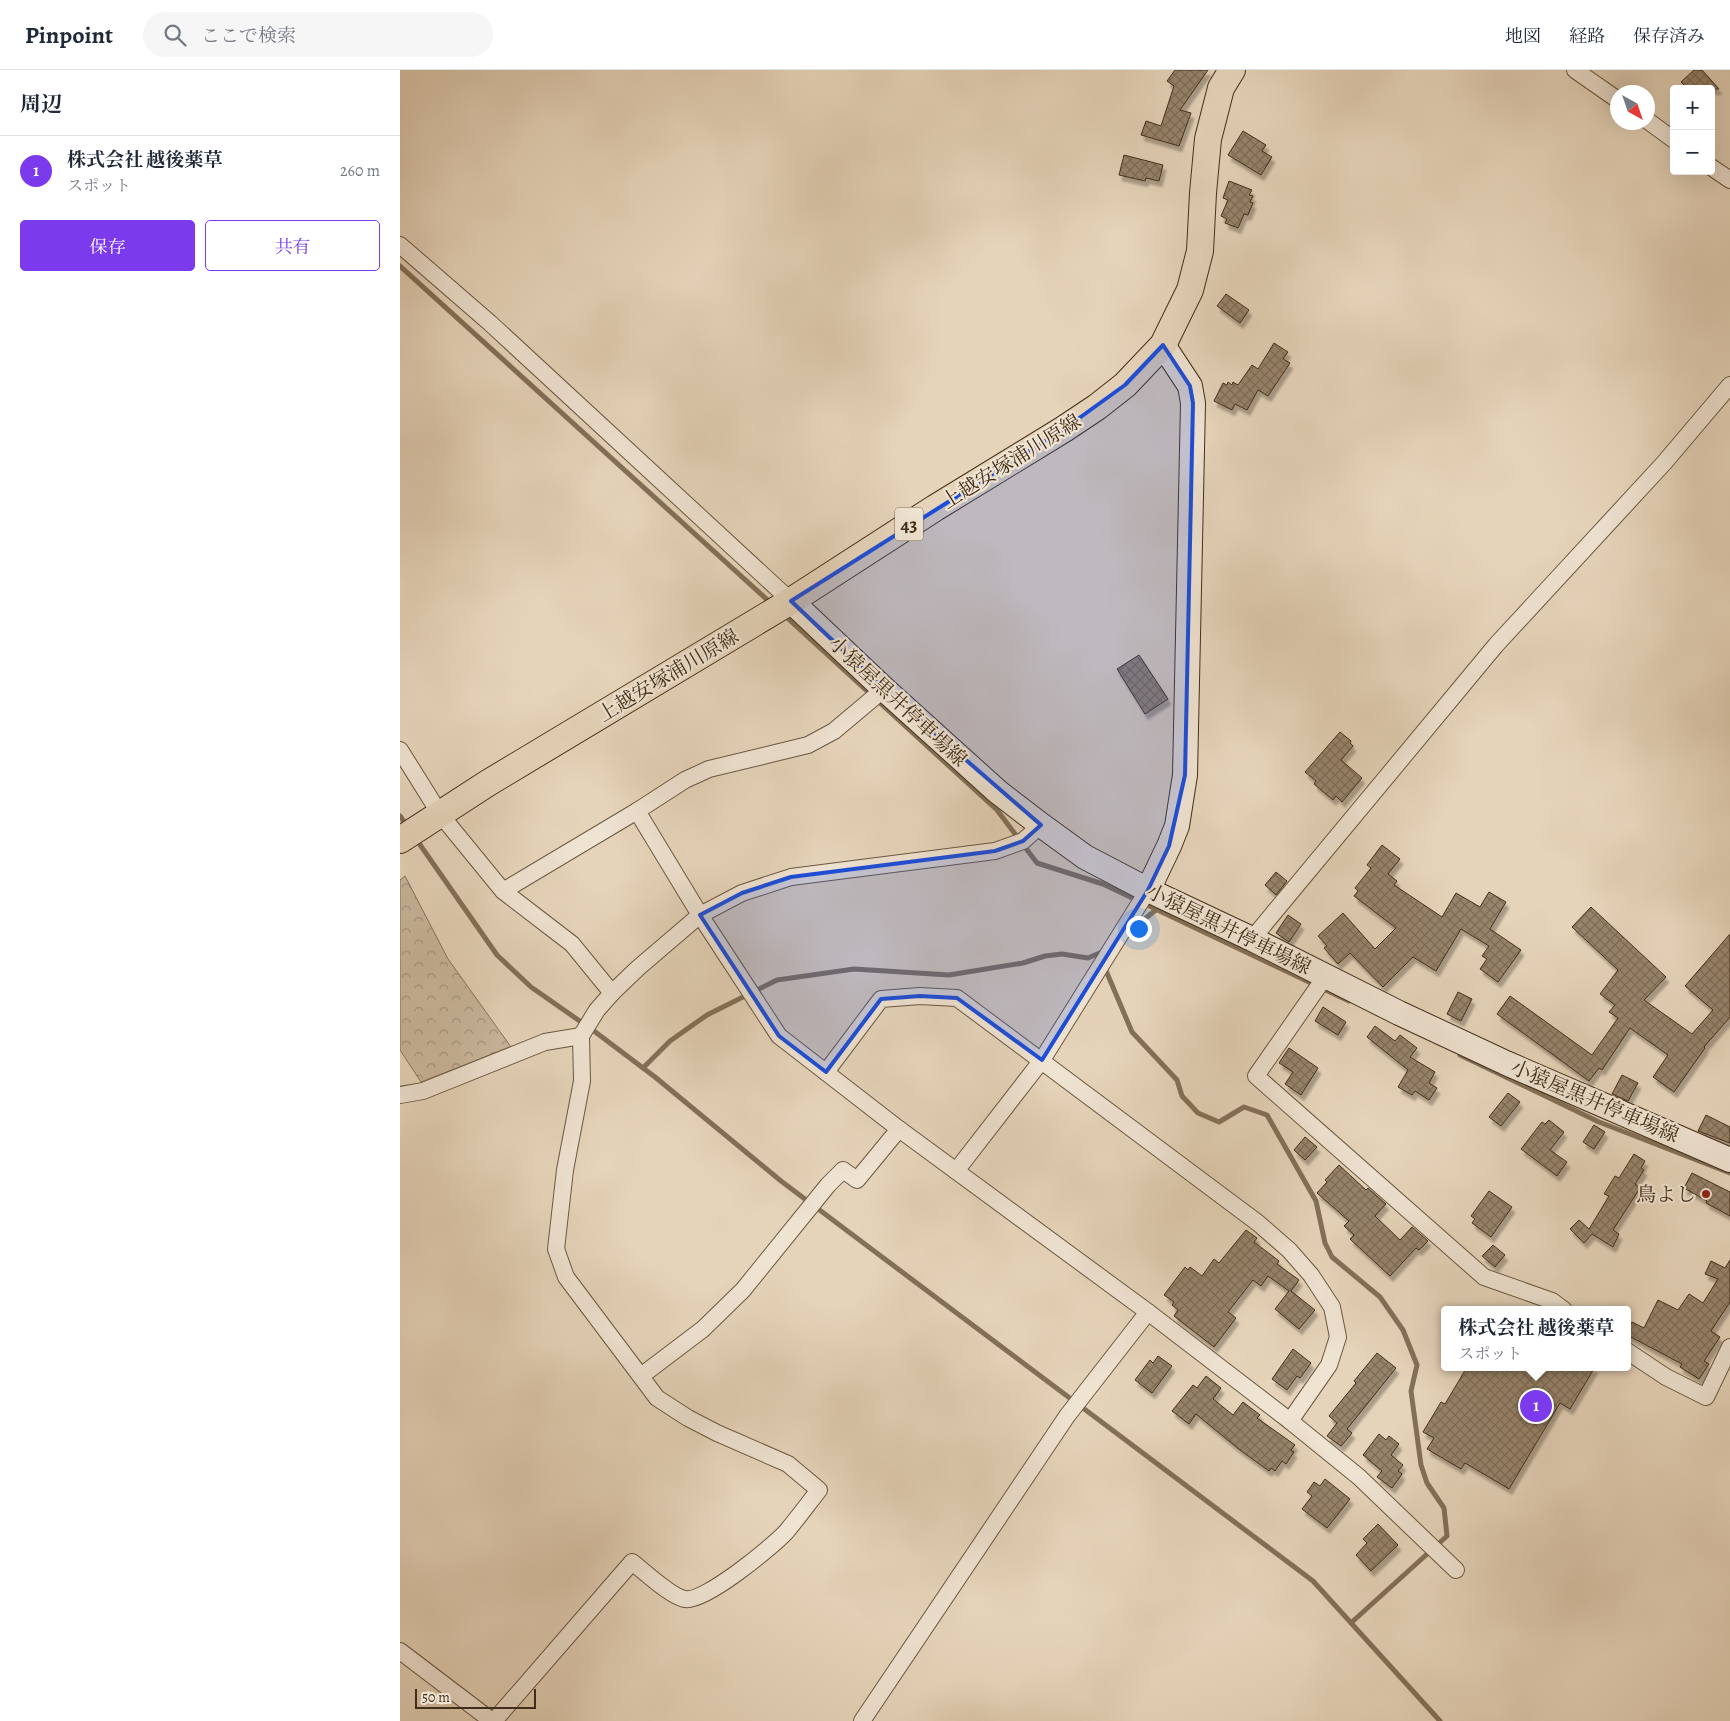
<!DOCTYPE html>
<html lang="ja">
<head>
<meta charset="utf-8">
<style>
  body { margin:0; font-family:Alegreya,"Noto Serif JP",serif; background:#f6f6f7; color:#1f2937 }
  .controls { position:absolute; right:15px; top:15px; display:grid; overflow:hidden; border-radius:5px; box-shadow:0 5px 20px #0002 }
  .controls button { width:45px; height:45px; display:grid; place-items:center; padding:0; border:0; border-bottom:1px solid #e0e1e3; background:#fff; color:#1f2937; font:25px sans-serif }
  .compass { position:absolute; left:1210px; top:15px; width:45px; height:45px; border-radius:50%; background:#fff; box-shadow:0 5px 20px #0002; rotate:140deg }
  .scale { position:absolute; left:15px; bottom:12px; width:121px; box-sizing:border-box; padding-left:5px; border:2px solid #422e18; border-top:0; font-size:14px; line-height:18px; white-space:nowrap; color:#422e18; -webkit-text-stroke:4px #efe3d2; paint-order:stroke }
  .you { position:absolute; left:738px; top:858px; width:18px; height:18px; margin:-12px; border:4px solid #fff; border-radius:50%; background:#1a73e8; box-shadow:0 0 0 8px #1a73e833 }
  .badge { display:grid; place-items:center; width:32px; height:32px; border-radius:50%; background:#7c3aed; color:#fff; font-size:16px; font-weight:700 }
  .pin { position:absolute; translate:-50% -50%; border:2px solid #fff; box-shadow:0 1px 5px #0006 }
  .popup { position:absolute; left:1041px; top:1236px; width:190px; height:65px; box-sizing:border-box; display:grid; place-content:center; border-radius:5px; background:#fff; filter:drop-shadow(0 1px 4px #0005); font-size:16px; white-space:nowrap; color:#747a83 }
  .popup b { font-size:19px; color:#1f2937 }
  .popup::after { content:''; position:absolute; left:50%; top:100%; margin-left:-10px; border:10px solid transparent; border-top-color:#fff }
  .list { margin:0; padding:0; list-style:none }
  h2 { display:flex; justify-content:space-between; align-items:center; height:65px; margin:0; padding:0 20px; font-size:21px }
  h2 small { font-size:16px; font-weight:400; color:#747a83 }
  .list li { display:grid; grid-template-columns:32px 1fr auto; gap:15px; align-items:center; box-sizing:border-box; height:70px; padding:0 20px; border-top:1px solid #e0e1e3 }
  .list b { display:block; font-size:19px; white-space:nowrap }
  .list p { margin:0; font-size:16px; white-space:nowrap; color:#747a83 }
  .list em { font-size:16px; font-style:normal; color:#747a83 }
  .actions { display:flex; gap:10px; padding:15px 20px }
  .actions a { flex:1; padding:11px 0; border:1px solid #7c3aed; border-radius:5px; text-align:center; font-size:18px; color:#7c3aed }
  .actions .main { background:#7c3aed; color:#fff }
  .icon { flex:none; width:28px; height:28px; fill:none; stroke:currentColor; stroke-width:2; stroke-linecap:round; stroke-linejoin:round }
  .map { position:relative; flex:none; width:1330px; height:1651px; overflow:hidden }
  header { display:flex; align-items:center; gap:30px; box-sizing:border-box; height:70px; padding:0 25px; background:#fff; border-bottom:1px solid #e0e1e3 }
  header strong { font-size:24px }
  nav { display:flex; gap:28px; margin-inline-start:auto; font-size:18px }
  .search { width:350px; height:45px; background:#f6f6f7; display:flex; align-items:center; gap:12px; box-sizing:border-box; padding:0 18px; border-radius:28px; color:#747a83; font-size:19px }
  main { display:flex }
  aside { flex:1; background:#fff }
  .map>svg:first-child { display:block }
  .forest { fill:url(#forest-crowns); stroke:#86735b }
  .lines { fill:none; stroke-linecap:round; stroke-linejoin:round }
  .stream { stroke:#837058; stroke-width:5 }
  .building { fill:url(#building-cross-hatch); stroke:#422e18; filter:url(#shadow) }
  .street-casing { stroke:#6b5840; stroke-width:18 }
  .secondary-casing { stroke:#422e18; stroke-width:26 }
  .primary-casing { stroke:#422e18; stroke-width:28 }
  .street { stroke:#efe3d2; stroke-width:16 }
  .secondary { stroke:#efe3d2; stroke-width:24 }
  .primary { stroke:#e6d4ba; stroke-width:26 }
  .marked { fill:#1d4ed8; fill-opacity:0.2; stroke:#1d4ed8; stroke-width:4; stroke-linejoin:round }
  .poi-dot { fill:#8f2418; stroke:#efe3d2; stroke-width:2 }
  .labels { text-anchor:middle; stroke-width:4.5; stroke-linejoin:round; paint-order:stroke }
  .shield { fill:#efe3d2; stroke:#766450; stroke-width:1 }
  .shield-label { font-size:19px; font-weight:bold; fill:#422e18 }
  .street-label { font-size:20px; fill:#422e18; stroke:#efe3d2 }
  .poi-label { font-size:20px; fill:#422e18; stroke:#efe3d2; text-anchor:end }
</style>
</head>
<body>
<header>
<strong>Pinpoint</strong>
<div class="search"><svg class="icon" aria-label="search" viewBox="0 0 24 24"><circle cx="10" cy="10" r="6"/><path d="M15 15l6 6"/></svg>ここで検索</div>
<nav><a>地図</a><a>経路</a><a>保存済み</a></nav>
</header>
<main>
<aside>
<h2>周辺<small></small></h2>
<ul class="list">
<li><span class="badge">1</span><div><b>株式会社 越後薬草</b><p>スポット</p></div><em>260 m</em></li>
</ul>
<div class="actions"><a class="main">保存</a><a>共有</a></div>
</aside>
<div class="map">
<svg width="1330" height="1651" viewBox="0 0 1330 1651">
  <defs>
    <pattern id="forest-crowns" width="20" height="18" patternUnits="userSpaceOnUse" patternTransform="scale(1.25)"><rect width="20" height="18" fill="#cab89e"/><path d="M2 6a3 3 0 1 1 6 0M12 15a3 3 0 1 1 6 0" fill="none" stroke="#a69680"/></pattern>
    <pattern id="building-cross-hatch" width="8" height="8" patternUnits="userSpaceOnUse" patternTransform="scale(1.25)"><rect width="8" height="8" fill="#97846c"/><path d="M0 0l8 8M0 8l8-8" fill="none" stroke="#7d6c58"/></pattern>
    <filter id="shadow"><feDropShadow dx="3" dy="5.5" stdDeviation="1" flood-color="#0004"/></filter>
  </defs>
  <rect width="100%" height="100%" fill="#e6d4ba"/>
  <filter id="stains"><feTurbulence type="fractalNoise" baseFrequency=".004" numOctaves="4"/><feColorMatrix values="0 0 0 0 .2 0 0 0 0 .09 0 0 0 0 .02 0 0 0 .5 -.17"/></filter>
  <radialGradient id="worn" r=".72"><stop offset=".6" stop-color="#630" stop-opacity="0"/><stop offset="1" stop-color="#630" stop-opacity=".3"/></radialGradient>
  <path class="forest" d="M5 806 48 889 111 977 21 1012 0 980V810Z"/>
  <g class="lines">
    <g class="stream">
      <path d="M0 196 373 535"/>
      <path d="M383 544 597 740 637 793 703 814 949 931"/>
      <path d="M0 746 7 756"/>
      <path d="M16 769 97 885 131 917 194 961 255 1007 381 1111 913 1511 1040 1651"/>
      <path d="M731 860 757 839"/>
      <path d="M704 896 732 962 777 1010 782 1026 798 1043 819 1052 844 1037 867 1045 916 1131 925 1173 932 1187 980 1227 1003 1260 1017 1295 1011 1321 1021 1395 1027 1413 1044 1438 1047 1466 952 1552"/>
      <path d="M1060 985 1199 1052 1330 1103"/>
      <path d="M243 998 270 971 307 945 377 910 454 899 549 905 623 893 645 886 662 884 688 888 702 882"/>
    </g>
  </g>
  <g class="building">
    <path d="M775 0H808L780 40 791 43 779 76 741 65 746 51 761 56 774 16 767 11Z"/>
    <path d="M1294 0H1302L1319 19H1288L1281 12Z"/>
    <path d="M843 61 866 75 862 81 872 87 861 105 828 85Z"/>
    <path d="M724 85 763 95 759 111 746 108 745 111 719 105Z"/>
    <path d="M829 111 852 120 849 125 853 126 850 132 853 133 848 145 844 144 838 158 825 153 827 149 821 146 828 130 823 128Z"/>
    <path d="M826 224 849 240 840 253 817 236Z"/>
    <path d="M874 273 888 282 883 289 890 293 868 326 858 320 847 340 835 334 832 340 814 331 823 313 827 315 828 312 832 315 833 312 838 315 852 295 858 299Z"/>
    <path d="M739 585 768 629 745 644 717 599Z"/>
    <path d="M940 662 951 671 950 673 953 676 941 690 962 708 942 732 936 726 933 730 914 714 916 711 905 702Z"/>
    <path d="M982 775 1000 789 988 804 997 811 994 815 1042 847 1056 823 1080 837 1089 822 1106 832 1090 859 1121 880 1098 912 1080 899 1087 889 1082 886 1089 876 1061 859 1036 901 1013 887 983 917 950 883 938 894 924 878 927 876 918 866 943 843 975 879 996 858 954 826 958 821 955 818 971 798 967 795Z"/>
    <path d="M876 802 887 811 876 825 865 815Z"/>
    <path d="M1191 837 1266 907 1244 930 1292 964 1313 940 1285 916 1330 864V947L1304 977 1305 978 1274 1022 1253 1007 1268 985 1230 958 1202 1000 1199 998 1189 1011 1097 944 1110 926 1192 985 1218 948 1209 942 1215 935 1200 924 1218 900 1172 857Z"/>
    <path d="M888 845 901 854 889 872 876 863Z"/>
    <path d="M1058 922 1072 929 1061 951 1047 944Z"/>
    <path d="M923 937 946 952 938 965 915 951Z"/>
    <path d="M975 956 995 971 1000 965 1017 978 1010 987 1035 1002 1029 1013 1037 1018 1029 1030 1015 1021 1012 1025 998 1017 1008 1000 967 967Z"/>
    <path d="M889 978 918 998 901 1025 885 1014 893 1002 879 993Z"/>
    <path d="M1222 1005 1238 1013 1228 1031 1212 1024Z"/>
    <path d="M1108 1023 1120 1032 1101 1056 1089 1047Z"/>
    <path d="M1306 1045 1330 1057V1073L1298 1061Z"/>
    <path d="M1149 1050 1164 1062 1150 1080 1167 1092 1157 1106 1121 1079 1142 1052 1145 1054Z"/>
    <path d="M1194 1055 1205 1062 1194 1079 1183 1072Z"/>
    <path d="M905 1067 917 1077 905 1090 894 1080Z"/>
    <path d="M1234 1084 1245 1091 1241 1098 1244 1100 1235 1114 1240 1118 1213 1160 1219 1164 1213 1177 1192 1164 1184 1173 1170 1159 1179 1150 1189 1159 1209 1126 1204 1124 1215 1106 1219 1108Z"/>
    <path d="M939 1095 966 1120 968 1118 986 1134 975 1146 1000 1170 1012 1157 1028 1171 1019 1180 1016 1178 990 1206 950 1169 954 1165 944 1156 949 1151 917 1123 927 1112 925 1110Z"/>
    <path d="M1292 1103 1330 1122V1146L1306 1133 1307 1131 1284 1118Z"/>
    <path d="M1089 1121 1112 1137 1091 1167 1072 1153 1075 1149 1071 1146Z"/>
    <path d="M846 1160 857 1168 854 1172 879 1191 877 1194 899 1210 891 1221 915 1240 899 1259 875 1239 889 1221 868 1206 861 1216 853 1210 828 1242 836 1248 814 1277 774 1246 778 1240 772 1235 774 1232 764 1225 785 1197 788 1200 790 1197 802 1206 814 1189 819 1193Z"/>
    <path d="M1093 1175 1105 1185 1095 1197 1082 1186Z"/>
    <path d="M1330 1190V1232L1311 1261 1320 1267 1304 1291 1309 1294 1299 1309 1280 1297 1282 1294 1227 1265V1261L1232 1252 1244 1258 1258 1230 1278 1240 1289 1224 1303 1233 1318 1209 1305 1204 1311 1191 1325 1198Z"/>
    <path d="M893 1279 911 1293 900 1308 897 1306 887 1320 872 1309Z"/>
    <path d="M977 1283 996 1298 947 1359 952 1363 941 1376 927 1366 937 1353 929 1346 956 1313 954 1311Z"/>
    <path d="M758 1286 772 1296 752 1323 735 1310 750 1290 753 1293Z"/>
    <path d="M1067 1297H1195L1170 1339 1160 1333 1109 1419 1065 1393 1061 1399 1027 1379 1034 1368 1023 1362 1041 1332 1045 1334Z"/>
    <path d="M806 1306 821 1318 813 1329 833 1345 843 1332 860 1345 857 1348 895 1375 891 1380 894 1382 886 1394 882 1391 875 1401 871 1398 869 1401 840 1380 796 1344 789 1354 772 1341 793 1315 797 1318Z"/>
    <path d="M979 1364 986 1370 989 1366 999 1374 991 1385 1003 1395 998 1401 1002 1404 992 1418 977 1407 982 1401 963 1385Z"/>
    <path d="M925 1409 950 1429 927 1458 902 1439 912 1426 907 1422 914 1412 920 1416Z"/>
    <path d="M978 1454 998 1475 971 1501 956 1485 967 1473 963 1469Z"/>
  </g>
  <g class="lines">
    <defs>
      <g id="street">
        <path d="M1175 0 1218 30"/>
        <path d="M1248 51 1274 70"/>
        <path d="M1311 97 1330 110"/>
        <path d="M0 175 90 253 391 531"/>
        <path d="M0 680 40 744 103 821 172 874 212 923"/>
        <path d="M237 741 285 710 309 699 408 675 434 661 484 619"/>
        <path d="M103 821 237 741 300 845 379 966 499 1059 748 1242 890 1351 959 1407 1056 1500"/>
        <path d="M852 869 1096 575 1264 393 1330 315"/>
        <path d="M925 907 856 1006 1084 1207 1152 1231 1164 1240"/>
        <path d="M426 1002 481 929 520 926 557 928 858 1153 889 1180 911 1205 932 1237 938 1267 929 1295 890 1351"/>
        <path d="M0 1025 23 1021 145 972 181 966"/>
        <path d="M556 1101 642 990 748 820"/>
        <path d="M1227 1281 1266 1307 1306 1327 1330 1277"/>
        <path d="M241 1306 303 1259 343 1220 428 1115 443 1100 457 1110 499 1059"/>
        <path d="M0 1581 92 1651"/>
        <path d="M94 1651 232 1492C244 1501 271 1527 285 1529 304 1533 372 1477 386 1462 397 1449 408 1434 419 1420L388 1394 317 1363 288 1348 257 1328 166 1207 156 1179 165 1100 182 1011 181 966 197 940 212 923 238 898 300 845 342 823 391 807 595 781 623 771 641 755"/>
        <path d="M462 1651 667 1346 748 1242"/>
      </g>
      <g id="secondary">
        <path d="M391 531 484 619 598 722 641 755 685 787 748 820 852 869 999 943 1106 993 1330 1090"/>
        <path d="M748 820 769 776 777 756 785 705 793 333 790 316 763 275"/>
      </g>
      <path id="primary" d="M0 770 88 713 391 531 535 438 664 359 697 337 725 315 763 275 790 220 800 181 803 123 808 69 821 18 832 0"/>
    </defs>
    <use href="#street" class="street-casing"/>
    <use href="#secondary" class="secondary-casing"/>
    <use href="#primary" class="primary-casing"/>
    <use href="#street" class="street"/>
    <use href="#secondary" class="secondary"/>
    <use href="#primary" class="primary"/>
  </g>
  <path class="marked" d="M763 275 790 316 793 333 785 705 769 776 748 820 642 990 557 928 520 926 481 929 426 1002 379 966 300 845 342 823 391 807 595 781 623 771 641 755 484 619 391 531 664 359 725 315Z"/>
  <circle class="poi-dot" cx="1306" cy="1124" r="5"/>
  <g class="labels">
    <rect class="shield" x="495" y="437.5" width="28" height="33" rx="4"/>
    <g class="shield-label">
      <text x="509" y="461">43</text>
    </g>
    <g class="street-label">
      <text transform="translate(611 391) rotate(-32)" y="7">上越安塚浦川原線</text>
      <text transform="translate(268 605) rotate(-31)" y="7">上越安塚浦川原線</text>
      <text transform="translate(498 631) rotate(43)" y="7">小猿屋黒井停車場線</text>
      <text transform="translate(829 859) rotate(26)" y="7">小猿屋黒井停車場線</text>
      <text transform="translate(1195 1031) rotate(23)" y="7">小猿屋黒井停車場線</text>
    </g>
    <g class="poi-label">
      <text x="1296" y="1131">鳥よし</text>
    </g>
  </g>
  <rect width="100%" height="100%" filter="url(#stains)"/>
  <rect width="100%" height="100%" fill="url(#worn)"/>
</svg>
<div class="controls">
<button>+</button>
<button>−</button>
</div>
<svg class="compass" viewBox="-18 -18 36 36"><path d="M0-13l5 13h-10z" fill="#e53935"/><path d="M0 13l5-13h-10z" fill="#747a83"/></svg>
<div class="scale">50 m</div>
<div class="you"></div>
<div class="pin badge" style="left:1136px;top:1336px">1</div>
<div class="popup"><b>株式会社 越後薬草</b>スポット</div>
</div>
</main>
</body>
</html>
